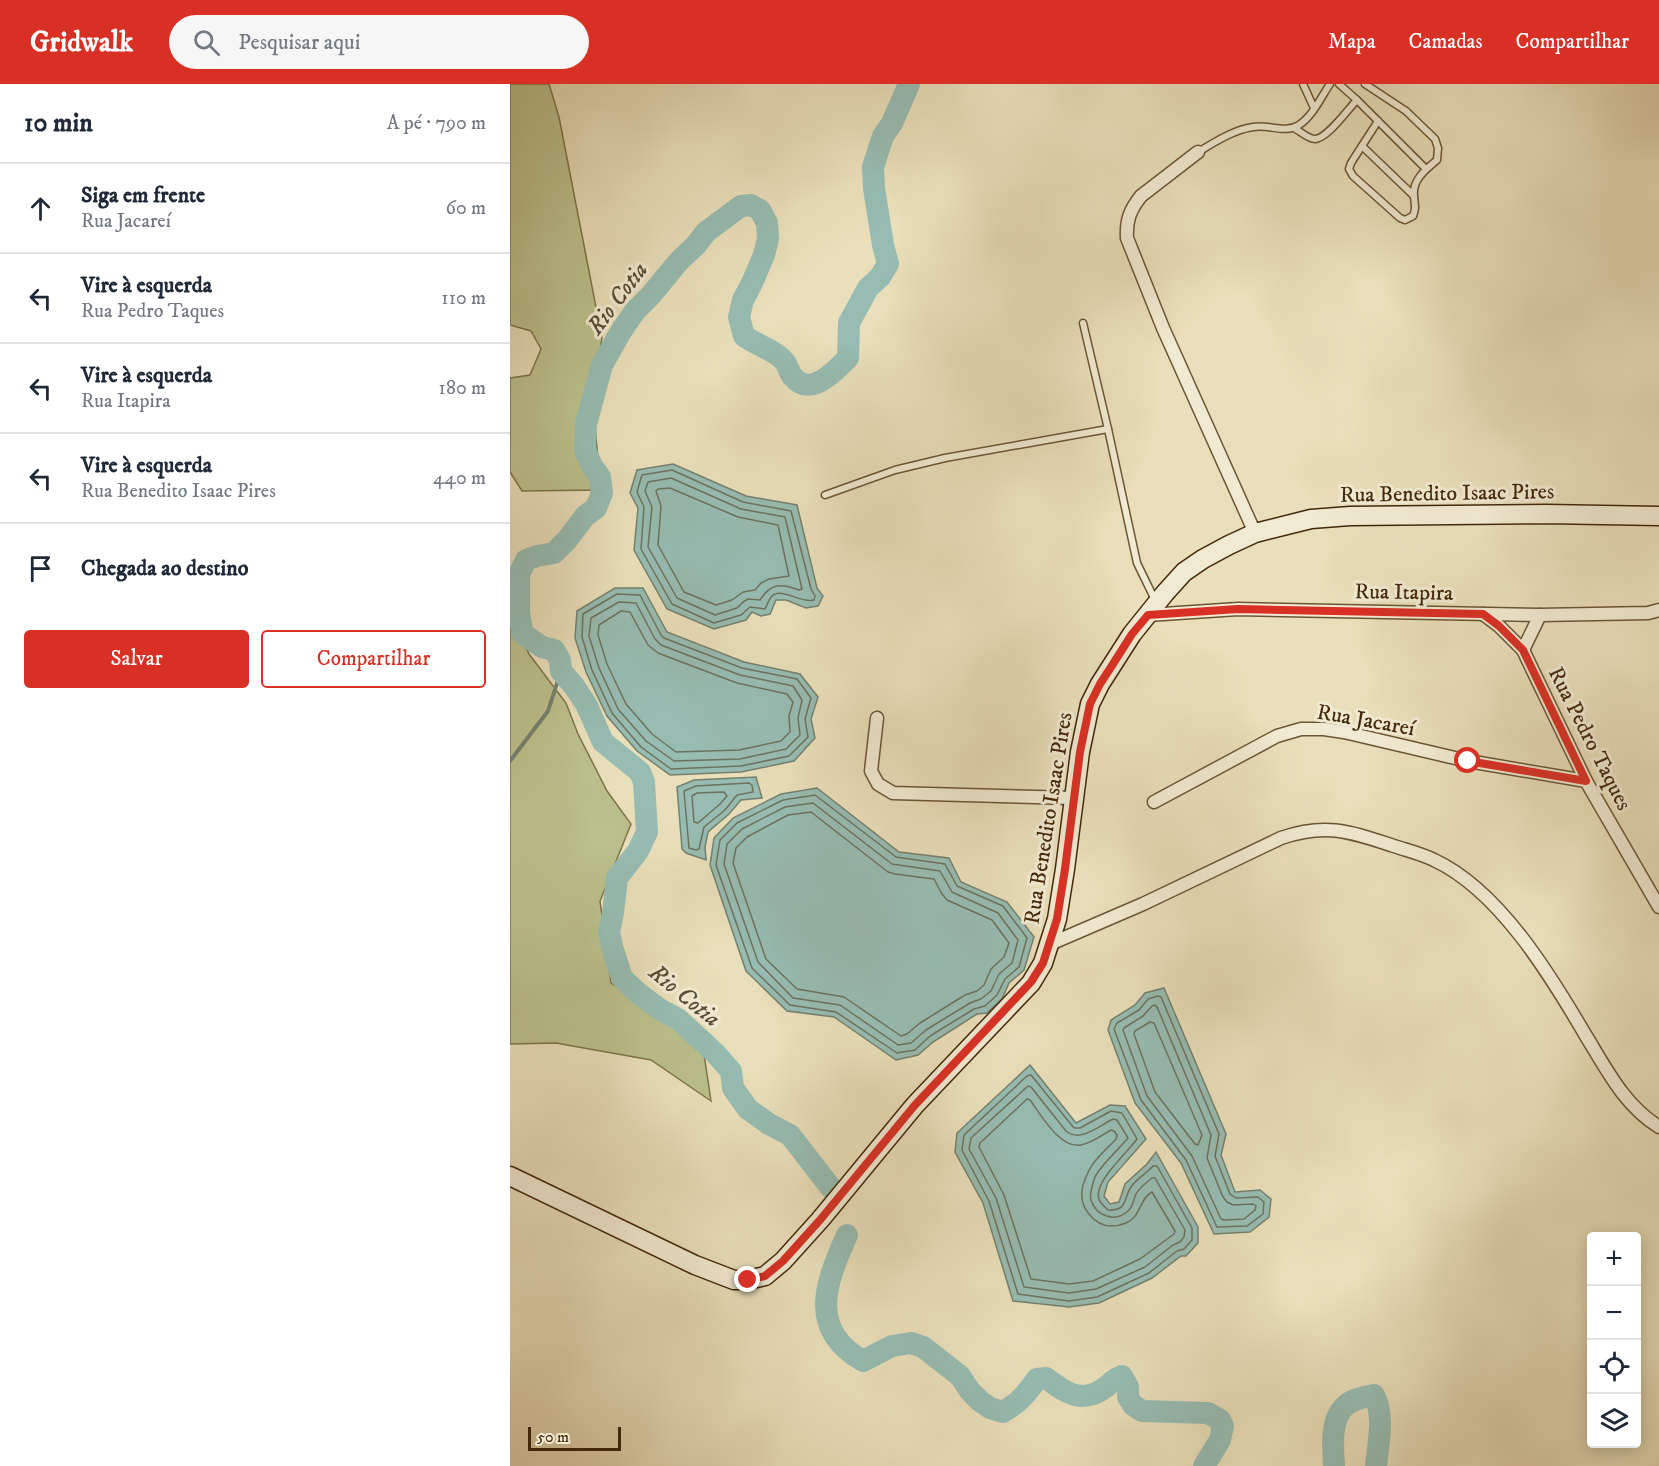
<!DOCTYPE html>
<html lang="pt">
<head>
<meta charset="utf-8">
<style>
  body { margin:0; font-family:"IM FELL DW Pica",serif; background:#f6f6f7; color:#1f2937 }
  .controls { position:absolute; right:18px; bottom:18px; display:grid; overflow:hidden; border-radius:6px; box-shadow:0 3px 15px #0003 }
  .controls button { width:54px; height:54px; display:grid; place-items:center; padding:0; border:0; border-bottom:2px solid #e0e1e3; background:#fff; color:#1f2937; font:30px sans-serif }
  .scale { position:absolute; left:18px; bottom:15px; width:93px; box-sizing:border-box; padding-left:6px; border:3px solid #432809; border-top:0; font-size:16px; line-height:21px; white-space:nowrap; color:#432809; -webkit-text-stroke:4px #f1ead2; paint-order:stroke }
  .stop { position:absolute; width:18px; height:18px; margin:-14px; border:4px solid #d93025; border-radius:50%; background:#fff }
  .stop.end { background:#d93025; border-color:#fff; box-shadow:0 2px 6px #0008 }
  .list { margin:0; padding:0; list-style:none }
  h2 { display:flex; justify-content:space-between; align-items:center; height:78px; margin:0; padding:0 24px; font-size:26px }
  h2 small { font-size:20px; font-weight:400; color:#747a83 }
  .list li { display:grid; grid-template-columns:39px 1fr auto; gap:18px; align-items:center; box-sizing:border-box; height:90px; padding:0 24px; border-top:2px solid #e0e1e3 }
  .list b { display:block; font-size:22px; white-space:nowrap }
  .list p { margin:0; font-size:20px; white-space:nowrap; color:#747a83 }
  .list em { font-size:20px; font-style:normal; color:#747a83 }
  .actions { display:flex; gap:12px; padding:18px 24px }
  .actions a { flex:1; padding:14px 0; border:2px solid #d93025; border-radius:6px; text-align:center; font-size:21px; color:#d93025 }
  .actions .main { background:#d93025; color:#fff }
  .icon { flex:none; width:33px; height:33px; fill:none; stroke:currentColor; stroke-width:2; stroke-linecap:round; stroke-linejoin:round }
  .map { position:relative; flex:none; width:1149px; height:1382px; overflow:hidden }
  header { display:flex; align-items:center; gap:36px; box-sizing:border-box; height:84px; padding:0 30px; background:#d93025; color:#fff }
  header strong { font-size:28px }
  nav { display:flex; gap:33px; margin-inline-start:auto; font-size:21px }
  .search { width:420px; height:54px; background:#f6f6f7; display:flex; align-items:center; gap:15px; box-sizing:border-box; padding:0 21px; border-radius:33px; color:#747a83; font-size:22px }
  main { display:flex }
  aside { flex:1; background:#fff }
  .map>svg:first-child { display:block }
  .green { fill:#bbc08c; stroke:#7f744a; stroke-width:1.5 }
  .water { fill:#97bcb2; stroke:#75816e; stroke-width:1.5 }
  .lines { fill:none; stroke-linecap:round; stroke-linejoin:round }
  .shore { stroke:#6d725e; stroke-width:1.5 }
  .stream { stroke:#75816e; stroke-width:4 }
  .river { stroke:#97bcb2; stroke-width:22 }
  .lane-casing { stroke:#6c5635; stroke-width:9 }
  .street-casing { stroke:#6c5635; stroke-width:15 }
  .secondary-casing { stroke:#432809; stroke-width:21 }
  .lane { stroke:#f1ead2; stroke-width:6 }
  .street { stroke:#f1ead2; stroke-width:12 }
  .secondary { stroke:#f1ead2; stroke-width:18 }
  .route { stroke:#d93025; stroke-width:8 }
  .labels { text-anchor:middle; stroke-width:6; stroke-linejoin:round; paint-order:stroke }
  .street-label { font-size:22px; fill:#432809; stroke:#f1ead2 }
  .water-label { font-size:24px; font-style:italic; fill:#584d33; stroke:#f1ead2 }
</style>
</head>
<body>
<header>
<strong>Gridwalk</strong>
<div class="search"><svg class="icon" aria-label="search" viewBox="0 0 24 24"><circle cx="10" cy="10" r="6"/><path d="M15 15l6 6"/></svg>Pesquisar aqui</div>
<nav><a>Mapa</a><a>Camadas</a><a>Compartilhar</a></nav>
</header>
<main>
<aside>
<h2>10 min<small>A pé · 790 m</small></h2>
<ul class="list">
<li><svg class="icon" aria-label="ahead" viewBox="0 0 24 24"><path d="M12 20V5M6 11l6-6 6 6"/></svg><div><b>Siga em frente</b><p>Rua Jacareí</p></div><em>60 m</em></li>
<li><svg class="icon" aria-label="left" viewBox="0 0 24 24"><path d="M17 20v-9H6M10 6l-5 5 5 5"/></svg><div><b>Vire à esquerda</b><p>Rua Pedro Taques</p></div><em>110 m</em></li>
<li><svg class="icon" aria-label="left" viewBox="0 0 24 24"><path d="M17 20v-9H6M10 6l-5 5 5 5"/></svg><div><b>Vire à esquerda</b><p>Rua Itapira</p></div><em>180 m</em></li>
<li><svg class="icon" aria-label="left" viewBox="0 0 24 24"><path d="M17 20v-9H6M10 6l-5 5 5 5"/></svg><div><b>Vire à esquerda</b><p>Rua Benedito Isaac Pires</p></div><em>440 m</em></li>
<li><svg class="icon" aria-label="arrive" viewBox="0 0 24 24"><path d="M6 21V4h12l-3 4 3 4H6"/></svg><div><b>Chegada ao destino</b></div></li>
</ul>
<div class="actions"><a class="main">Salvar</a><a>Compartilhar</a></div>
</aside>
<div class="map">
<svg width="1149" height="1382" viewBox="0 0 1149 1382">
  <rect width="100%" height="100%" fill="#e9dfba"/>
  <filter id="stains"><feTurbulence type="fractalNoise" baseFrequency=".00333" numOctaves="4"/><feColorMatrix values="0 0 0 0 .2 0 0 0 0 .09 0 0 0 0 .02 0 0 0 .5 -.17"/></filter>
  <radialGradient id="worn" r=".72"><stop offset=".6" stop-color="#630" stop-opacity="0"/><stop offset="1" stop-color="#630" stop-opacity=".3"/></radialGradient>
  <g class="green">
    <path d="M0 0H39L49 33 92 254 82 312 91 406 12 407 0 388V294L20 291 31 265 21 247 0 241Z"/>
    <path d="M0 526 19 570 56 619 68 650 97 707 121 740 90 817 101 899 192 957 201 1017 141 976 46 959 0 960Z"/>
  </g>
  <g class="water">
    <path d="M163 380 236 412 287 421 307 504 313 512 308 522 296 524 276 516H266L260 530 251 532 242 528 236 536 204 545 157 525 124 466 128 424 120 409 127 386Z"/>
    <path d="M105 504H133L157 548 234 578 290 590 308 613 301 635 305 654 284 677 231 688 160 691 127 667 97 632 76 588 65 554 67 527Z"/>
    <path d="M246 693 252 714 231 716 219 730 198 748 195 763 196 776 176 769 172 765 167 703 184 696Z"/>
    <path d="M307 704 389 768 439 774 451 798 497 818 524 853 514 886 499 899 492 915 477 929 467 930 423 958 408 971 386 976 324 933 277 927 236 887 200 781 204 754 223 734 271 710Z"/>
    <path d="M654 904 716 1050 711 1071 725 1108 750 1106 761 1115 759 1133 740 1148 704 1150 671 1079 625 1019 598 946 601 936 625 921 635 909Z"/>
    <path d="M520 981 566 1039 600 1021 615 1022 636 1055 598 1098 594 1112 600 1120 609 1118 615 1100 637 1080 646 1068 688 1143V1159L676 1172H671L642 1194 589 1219 559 1223 503 1217 473 1119 445 1068 447 1049Z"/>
  </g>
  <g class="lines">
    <g class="shore">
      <path d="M162 386 233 418 281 427 301 505 305 512 304 516C291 520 272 503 262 512 259 515 257 521 255 525L240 523 231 531 204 539 162 520 131 465 134 423 127 408 132 391Z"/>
      <path d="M161 394 231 425 275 433 292 505 289 506C271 499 261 499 250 516L238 515 233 518 227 524 205 531 167 514 138 463 142 423 135 407 138 398Z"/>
      <path d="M160 404 228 433 268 441 279 492 259 495 251 499 245 506 233 508 222 516 206 521 174 508 148 461 151 422 146 407 148 405Z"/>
      <path d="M107 510 130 511 151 551 154 554 232 584 287 595 301 614 295 635 298 653 279 672 231 682 161 685 131 663 102 629 82 586 72 553 73 530Z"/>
      <path d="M109 518 126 519 145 555 151 561 230 591 283 602 292 616 288 634 290 651 276 665 230 675 164 677 136 657 108 625 89 584 79 552 81 534Z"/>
      <path d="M111 527 120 528 138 561 148 569 227 599 277 610 283 618 279 632 280 648 271 657 229 666 166 668 142 650 116 620 97 580 88 551 89 541Z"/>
      <path d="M239 699 242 701 243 708 227 711 215 726 194 743 189 765 186 766 179 764 174 707 186 702Z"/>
      <path d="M214 708 217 712 210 720 188 739 184 738 182 712 187 709Z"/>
      <path d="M305 711 386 773 435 780 447 802 493 822 517 854 509 883 495 895 487 911 475 922 464 925 420 952 405 966 387 969 326 928 280 921 242 884 206 781 210 756 227 739 273 716Z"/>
      <path d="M303 719 382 780 430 787 442 808 488 829 508 856 502 879 489 890 481 907 471 915 460 919 416 946 401 959 388 961 330 921 283 914 248 878 214 780 217 760 232 745 275 723Z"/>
      <path d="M301 728 378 788 385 790 424 795 432 810 437 816 482 836 499 859 494 873 481 885 474 901 467 907 455 911 410 939 397 950 391 952 334 913 287 905 256 875 223 779 226 764 237 753 278 731Z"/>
      <path d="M648 912 651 913 709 1050 705 1072 720 1110 726 1114 748 1113 754 1118 753 1130 737 1142 707 1143 676 1076 631 1016 604 945 607 939 629 926 638 915Z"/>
      <path d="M642 922 645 921 647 923 701 1051 697 1074 713 1113 717 1118 723 1121 743 1120 746 1122 745 1126 734 1135 714 1136 711 1135 682 1072 637 1012 613 946 614 944 633 932Z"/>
      <path d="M640 938 644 939 692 1051 688 1061 685 1060 645 1008 624 950 625 947Z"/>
      <path d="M521 991 564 1044H570L601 1027 612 1029 627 1055C618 1068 583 1098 589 1115 590 1119 595 1123 598 1126 618 1127 613 1115 621 1103 626 1095 637 1089 643 1082H647L682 1144V1156L674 1165 667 1167 639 1189 587 1213 559 1217 508 1210 479 1117 452 1066 454 1051 517 992Z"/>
      <path d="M518 1002 521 1003 556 1047C570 1059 589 1042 603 1035L607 1036 618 1054C609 1065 590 1082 585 1093 583 1099 579 1110 581 1116 586 1132 605 1139 618 1127 624 1122 623 1113 628 1107 632 1102 637 1098 642 1094H645L675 1146 674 1153 670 1158 663 1161 635 1183 586 1205 559 1209 514 1203 486 1114 459 1065 461 1054Z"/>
      <path d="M517 1015 520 1016C531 1031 550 1065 571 1061 582 1059 592 1051 601 1046L604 1047 607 1051 606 1055C597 1065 582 1077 577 1091 574 1097 571 1106 572 1113 572 1120 575 1125 579 1130 589 1143 601 1145 616 1139 631 1133 629 1115 642 1108L665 1147 664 1150 630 1175 583 1197 559 1200 521 1195 494 1111 469 1063 470 1059Z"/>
    </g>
    <path class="stream" d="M0 677 38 627 51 587"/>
    <g class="river">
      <path d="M321 1104 280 1051 259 1040 238 1025 223 1004 221 987 205 969 168 935 151 926 128 909 112 894 102 863 99 848 103 829 107 794 128 767 137 748 134 698 130 688 93 658 76 620 64 602 51 587 50 576 44 566 32 563 13 550 9 530V490L16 476 27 472 44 469 57 456 75 432 86 424 92 409 90 393 82 382 75 366 76 340 92 281 110 249 125 227 141 211 169 177 186 161 196 148 231 122 241 121 250 126 257 139 258 155 254 171 242 199 233 216 229 233 234 252C245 260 266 267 274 277 278 281 279 289 283 293 301 314 325 287 338 274L339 239 358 204 370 193 378 180 373 161 364 104 363 83 373 52 382 39 399 0"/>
      <path d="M337 1151C316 1198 297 1245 353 1277L382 1262 401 1259 413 1263 450 1292 460 1307 470 1317 480 1324 493 1328C510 1318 516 1310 527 1295L536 1294C556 1309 572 1321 596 1303 602 1298 605 1294 612 1292L618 1303V1313L623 1321 632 1327 698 1329 710 1336 713 1342 710 1356 694 1382"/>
      <path d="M824 1382C823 1364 820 1337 834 1323 841 1315 855 1313 864 1311 875 1332 868 1359 866 1382"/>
    </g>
    <defs>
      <g id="lane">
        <path d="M793 0 804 24"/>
        <path d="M829 0 847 16 916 85"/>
        <path d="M855 0 896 27 925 55 928 64 927 76C915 86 902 96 904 113 905 122 906 124 903 132L895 136 890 134 843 92 839 85 841 79 868 37"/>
        <path d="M784 44C790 47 798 55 805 55 818 54 838 25 847 16"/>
        <path d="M852 62 904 112"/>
        <path d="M688 68C705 58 723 46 743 43 759 40 775 50 789 41 803 32 811 13 820 0"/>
        <path d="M573 239 598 345 627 479 645 516"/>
        <path d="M315 411 385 386 435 374 598 345"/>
      </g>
      <g id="street">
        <path d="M688 68 631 112C620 126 616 136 617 154L653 244 745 449"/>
        <path d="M973 530 989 542 1013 566 1076 697 1149 823"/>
        <path d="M638 531 728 525 1030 531 1138 529 1149 526"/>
        <path d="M1013 566 1030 531"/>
        <path d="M367 634 361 687 368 700 383 709 563 714"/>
        <path d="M644 718 767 652 791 645H814L834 648 958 677 1076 697"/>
        <path d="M540 860 633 820 771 754C815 739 838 747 881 761 895 766 910 769 924 776 989 806 1041 892 1076 952 1097 986 1114 1021 1149 1043"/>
      </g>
      <path id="secondary" d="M0 1092 185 1181 224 1196H238L255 1192 273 1177 310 1136 405 1021 521 899 533 879 547 835 555 785 570 668 580 620 590 600 622 550 655 509 674 488 693 475 719 461 745 449 801 435 840 432 1036 430 1149 432"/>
    </defs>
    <use href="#lane" class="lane-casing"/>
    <use href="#street" class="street-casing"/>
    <use href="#secondary" class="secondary-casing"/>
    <use href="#lane" class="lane"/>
    <use href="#street" class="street"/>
    <use href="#secondary" class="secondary"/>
  </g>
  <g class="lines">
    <path class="route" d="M238 1196 255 1192 273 1177 310 1136 405 1021 521 898 533 879 547 835 555 785 570 668 580 620 590 600 603 580 622 550 638 531 728 525 973 530 989 542 1013 566 1076 697 958 677"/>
  </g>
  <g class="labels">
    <g class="street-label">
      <text transform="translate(937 408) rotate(-1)" y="8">Rua Benedito Isaac Pires</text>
      <text transform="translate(894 507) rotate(1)" y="8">Rua Itapira</text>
      <text transform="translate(856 635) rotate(10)" y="8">Rua Jacareí</text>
      <text transform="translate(1081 654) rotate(63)" y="8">Rua Pedro Taques</text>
      <text transform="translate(537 734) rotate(-81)" y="8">Rua Benedito Isaac Pires</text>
    </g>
    <g class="water-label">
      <text transform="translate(107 214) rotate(-53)" y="8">Rio Cotia</text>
      <text transform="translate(175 911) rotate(39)" y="8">Rio Cotia</text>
    </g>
  </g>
  <rect width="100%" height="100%" filter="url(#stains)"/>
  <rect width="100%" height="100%" fill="url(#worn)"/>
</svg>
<div class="controls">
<button>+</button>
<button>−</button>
<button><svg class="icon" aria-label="locate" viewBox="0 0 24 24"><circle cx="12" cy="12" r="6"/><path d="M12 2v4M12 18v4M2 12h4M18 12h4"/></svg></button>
<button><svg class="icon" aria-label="layers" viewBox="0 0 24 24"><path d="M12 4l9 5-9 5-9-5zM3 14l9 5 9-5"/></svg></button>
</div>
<div class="scale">50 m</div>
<div class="stop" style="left:958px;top:677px"></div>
<div class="stop end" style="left:238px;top:1196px"></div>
</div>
</main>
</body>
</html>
